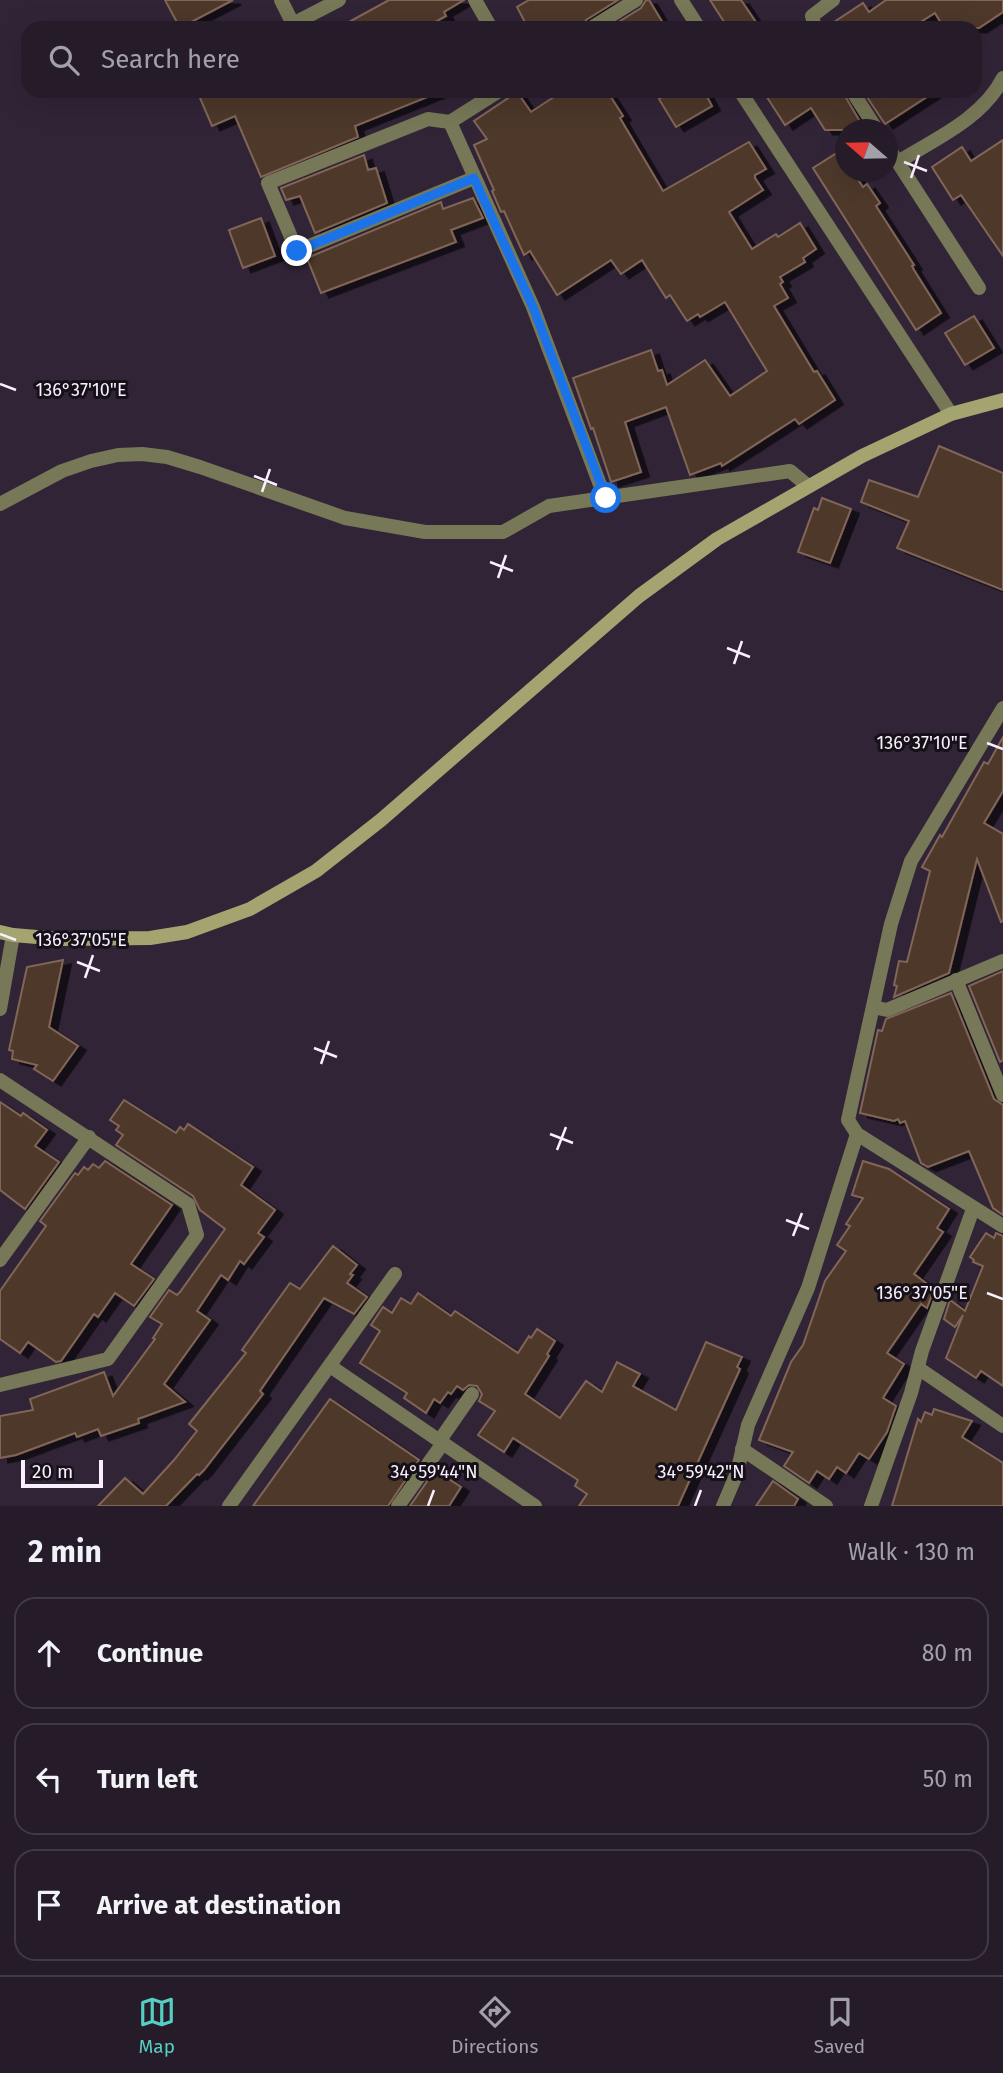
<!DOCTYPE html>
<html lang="en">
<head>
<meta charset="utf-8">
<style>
  body { margin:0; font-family:"Fira Sans",sans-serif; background:#2d2431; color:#f1f3f6 }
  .compass { position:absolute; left:835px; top:119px; width:63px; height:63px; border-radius:50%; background:#251b29; box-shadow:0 7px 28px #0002; rotate:290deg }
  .scale { position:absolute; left:21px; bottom:18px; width:82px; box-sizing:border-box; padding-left:7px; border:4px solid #f9f0fd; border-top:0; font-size:19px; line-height:24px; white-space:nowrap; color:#f9f0fd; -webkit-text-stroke:5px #161019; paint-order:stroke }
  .stop { position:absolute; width:21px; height:21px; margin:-16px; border:5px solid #1a73e8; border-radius:50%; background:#fff }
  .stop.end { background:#1a73e8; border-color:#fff; box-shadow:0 2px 7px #0008 }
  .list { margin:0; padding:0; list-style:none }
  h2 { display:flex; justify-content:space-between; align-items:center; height:91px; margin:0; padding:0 28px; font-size:30px }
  h2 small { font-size:23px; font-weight:400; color:#a3a1a8 }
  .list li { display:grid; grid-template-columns:46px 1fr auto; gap:21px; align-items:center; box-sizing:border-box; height:112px; margin:0 14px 14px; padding:0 14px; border:2px solid #423946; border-radius:21px }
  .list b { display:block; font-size:26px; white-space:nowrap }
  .list em { font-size:23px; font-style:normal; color:#a3a1a8 }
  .icon { flex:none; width:38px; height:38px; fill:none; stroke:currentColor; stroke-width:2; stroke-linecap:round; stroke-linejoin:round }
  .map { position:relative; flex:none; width:1003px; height:1506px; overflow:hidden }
  .search { position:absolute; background:#251b29; box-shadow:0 7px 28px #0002; left:21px; right:21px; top:21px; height:77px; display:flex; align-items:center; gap:18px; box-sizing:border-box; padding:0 24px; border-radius:21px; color:#a3a1a8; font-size:26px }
  .sheet { height:469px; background:#251b29 }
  nav { display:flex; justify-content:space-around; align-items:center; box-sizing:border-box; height:98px; border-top:2px solid #423946; background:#251b29; font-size:19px; color:#a3a1a8 }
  nav a { display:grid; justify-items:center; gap:4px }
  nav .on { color:#56cec3 }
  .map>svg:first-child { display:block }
  .building { fill:#4e372a; stroke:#816658; stroke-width:2; filter:url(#shadow) }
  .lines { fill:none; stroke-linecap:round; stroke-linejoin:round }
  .street { stroke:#777857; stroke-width:14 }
  .secondary { stroke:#a4a470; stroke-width:14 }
  .route { stroke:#1a73e8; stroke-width:9 }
  .ticks { fill:none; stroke:#f9f0fd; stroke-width:2.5 }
  .ticks-label { font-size:18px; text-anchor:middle; fill:#f9f0fd; stroke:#161019; stroke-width:6; stroke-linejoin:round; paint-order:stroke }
</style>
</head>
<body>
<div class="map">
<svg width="1003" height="1506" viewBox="0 0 1003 1506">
  <defs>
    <filter id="shadow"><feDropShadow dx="8" dy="4.5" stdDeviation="0" flood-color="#0009"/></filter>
  </defs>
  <rect width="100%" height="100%" fill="#312437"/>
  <g class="building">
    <path d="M165 0H233L180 28Z"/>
    <path d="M389 0H464L444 12 446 16 426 27 424 23 415 28H338Z"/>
    <path d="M529 0H618L586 20 581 28H528L517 7Z"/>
    <path d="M646 0H649L666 28H609L641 8Z"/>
    <path d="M710 0H741L760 28H728Z"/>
    <path d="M886 0H1003V12L979 28H944L935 13 911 28H825L863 3 869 12Z"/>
    <path d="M197 91H439L440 92 355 126 358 137 261 177 235 116 212 126Z"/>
    <path d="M563 91H607L623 116 620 118 663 191 749 142 766 169 755 175V178L763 190 729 212 752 249 776 234 778 237 800 223 816 249 803 258 805 262 780 277 783 282 780 284 788 298 774 306 814 372 817 371 835 400 799 424 795 419 722 466 721 463 690 475 666 407 625 422 641 472 611 482 593 428 591 429 573 378 651 350 658 371 662 370 667 385 705 360 730 396 767 371 725 302 700 317 698 314 687 321 670 295 666 298 642 260 621 274 611 260 557 295 530 251 524 255 504 211 501 212 492 191 494 190 474 145 487 139 474 121 517 92 531 112Z"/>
    <path d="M673 91H704L712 106 676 127 659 99Z"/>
    <path d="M763 91H842L865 130H825L811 108 785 125Z"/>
    <path d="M863 91H936L885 124Z"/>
    <path d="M1003 140V256L961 195 953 200 932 167 962 147 971 161Z"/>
    <path d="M840 151 845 160V172H853L863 187 867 184 880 203 876 206 914 265 912 266 914 270 941 313 916 330 813 168Z"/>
    <path d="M364 155 368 170 376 168 387 203 315 233 300 196 286 200 281 188Z"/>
    <path d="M473 198 483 218 451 230 456 242 321 293 307 258 441 202 443 209Z"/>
    <path d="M261 218 275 256 243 268 229 230Z"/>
    <path d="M974 316 994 348 965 365 945 333Z"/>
    <path d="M939 446 1003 473V590L897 548 909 521 861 502 869 480 918 497Z"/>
    <path d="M822 498 851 509 830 563 798 552 814 508 818 510Z"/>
    <path d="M1003 737V791L984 823 1003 834V921L1001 922 977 859 949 973 894 997 897 986 894 985 899 961 907 962 930 871 922 867 940 835 942 837 984 762 988 764Z"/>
    <path d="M63 960 49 1027 78 1046 53 1081 34 1069 37 1065 12 1059 13 1051 9 1050 27 967Z"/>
    <path d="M1003 971V1060L1000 1062 969 986Z"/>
    <path d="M951 993 994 1099 1003 1105V1215L993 1208 969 1151 928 1167 921 1163 905 1121 900 1123 898 1119 894 1121 860 1113 878 1030 882 1031 886 1019Z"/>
    <path d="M124 1100 176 1133 180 1127 184 1130 188 1124 253 1167 241 1185 275 1210 258 1233 264 1237 244 1264 240 1261 228 1280 221 1275 197 1311 210 1320 164 1384 185 1402 138 1419 139 1423 101 1436 98 1429 77 1437 75 1433 16 1455 0 1458V1416L33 1410 30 1399 104 1372 113 1396 155 1339 153 1338 162 1324 150 1317 169 1290 177 1295 180 1292 225 1229 200 1210 193 1196 116 1145 123 1135 116 1130 119 1126 110 1120Z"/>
    <path d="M0 1102 21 1116 23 1113 47 1130 35 1146 59 1162 25 1209 0 1190Z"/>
    <path d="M105 1161 172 1205 131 1264 154 1279 134 1306 115 1293 98 1317 94 1314 61 1361 56 1362 28 1342 20 1353 0 1339V1291L46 1226 40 1221 75 1173 78 1175 84 1167 88 1170 93 1164 99 1168Z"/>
    <path d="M863 1161 889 1169 949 1209 937 1228 943 1232 914 1274 934 1289 927 1308 921 1304 887 1353 904 1364 883 1398 896 1406 887 1432 869 1459 859 1453 846 1473 837 1467 829 1479 817 1471 809 1483 784 1466 793 1452 759 1440 791 1362 803 1345 825 1281 846 1251 837 1245 850 1226 846 1224 863 1198 852 1195Z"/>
    <path d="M986 1233 994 1238 996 1233 1003 1236V1386L981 1371 976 1378 946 1358 963 1315 955 1327 944 1319 950 1300 965 1311 983 1266 973 1262 974 1260 970 1257Z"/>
    <path d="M333 1246 357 1265 350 1274 353 1275 347 1283 367 1297 354 1314 324 1298 260 1391 263 1394 204 1470 199 1475 197 1474 166 1506H98L125 1478 143 1494 174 1460 197 1431 189 1424 246 1353 242 1350 290 1283 300 1289Z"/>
    <path d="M418 1293 451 1316 455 1311 518 1353 529 1336 531 1338 537 1329 555 1341 547 1354 549 1356 525 1394 560 1418 586 1381 602 1392 617 1362 640 1374 633 1386 676 1410 706 1342 742 1357 737 1367 740 1369 678 1506H579L587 1494 575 1486 578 1480 513 1438 504 1452 478 1435 495 1411 479 1401 482 1394 477 1386 469 1385 463 1390 457 1386 451 1394 448 1392 440 1403 434 1399 426 1413 404 1398 407 1393 360 1363 380 1331 371 1325 383 1307 392 1313 401 1298 411 1304Z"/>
    <path d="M330 1399 419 1460 388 1506H253Z"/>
    <path d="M934 1409 972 1421 962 1437 1003 1463V1506H892L918 1419 921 1422 925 1412 932 1415Z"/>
    <path d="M435 1470 461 1487 449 1506H410Z"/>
    <path d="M773 1481 798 1499 794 1506H756Z"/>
  </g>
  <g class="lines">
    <g class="street">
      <path d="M281 0 293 24"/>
      <path d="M475 0 491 28"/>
      <path d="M681 0 699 28"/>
      <path d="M285 28 339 0"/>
      <path d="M591 28 636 0"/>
      <path d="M815 28 812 16 833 0"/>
      <path d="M499 91 450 122 533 307 605 498"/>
      <path d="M740 91 951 414"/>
      <path d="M852 91 877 130"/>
      <path d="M450 122 428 119 268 183 297 251 474 178"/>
      <path d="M888 147 979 288"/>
      <path d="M898 162C935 139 982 119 1003 78"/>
      <path d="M0 504 62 471 91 461 118 455 142 454 167 457 200 467 345 518 425 532H503L549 506 790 471 808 486"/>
      <path d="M1003 708 911 861 891 924 848 1120 857 1134 1003 1226"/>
      <path d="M956 980 1003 1095"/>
      <path d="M873 1007 887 1010 1003 961"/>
      <path d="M0 1009 13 935"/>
      <path d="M0 1080 188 1204 197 1235 108 1359 0 1385"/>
      <path d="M0 1260 89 1137"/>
      <path d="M330 1366 535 1506"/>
      <path d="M918 1368 1003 1426"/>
      <path d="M440 1440 472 1394"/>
      <path d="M742 1449 826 1506"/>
      <path d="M229 1506 395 1274"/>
      <path d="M398 1506 443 1443"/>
      <path d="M723 1506 737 1473 748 1425 808 1288 857 1134"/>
      <path d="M871 1506 911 1393 922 1351 973 1209"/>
    </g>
    <path class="secondary" d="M0 932 13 935 61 939 150 938 187 932 250 909 316 871 381 820 639 596 717 539 862 456 951 414 1003 400"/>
  </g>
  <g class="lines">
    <path class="route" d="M297 251 474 178 533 307 606 498"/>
  </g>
  <path class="ticks" d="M904 162 927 171M911 178 919 155M0 384 16 390M254 476 277 485M262 492 270 469M490 562 513 571M498 578 506 555M727 648 750 657M734 664 742 641M987 743 1003 749M0 934 16 940M77 962 100 971M85 978 93 955M314 1048 337 1057M321 1064 329 1041M550 1134 573 1143M557 1150 566 1127M786 1220 809 1229M793 1236 802 1213M987 1293 1003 1299M428 1506 434 1490M695 1506 701 1490"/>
  <g class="ticks-label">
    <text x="81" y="396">136°37'10"E</text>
    <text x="922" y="749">136°37'10"E</text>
    <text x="81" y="946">136°37'05"E</text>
    <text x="922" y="1299">136°37'05"E</text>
    <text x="434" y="1478">34°59'44"N</text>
    <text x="701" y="1478">34°59'42"N</text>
  </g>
</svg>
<svg class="compass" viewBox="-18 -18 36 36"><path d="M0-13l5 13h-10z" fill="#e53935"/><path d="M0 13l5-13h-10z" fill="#a3a1a8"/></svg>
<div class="scale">20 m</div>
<div class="stop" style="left:606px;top:498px"></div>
<div class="stop end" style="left:297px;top:251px"></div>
<div class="search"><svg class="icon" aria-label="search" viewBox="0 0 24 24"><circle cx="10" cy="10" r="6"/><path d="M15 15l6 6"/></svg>Search here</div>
</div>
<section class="sheet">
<h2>2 min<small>Walk · 130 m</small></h2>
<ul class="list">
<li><svg class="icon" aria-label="ahead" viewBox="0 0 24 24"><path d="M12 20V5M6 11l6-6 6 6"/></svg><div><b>Continue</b></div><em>80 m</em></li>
<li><svg class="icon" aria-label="left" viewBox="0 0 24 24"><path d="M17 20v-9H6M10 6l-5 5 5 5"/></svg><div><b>Turn left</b></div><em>50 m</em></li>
<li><svg class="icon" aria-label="arrive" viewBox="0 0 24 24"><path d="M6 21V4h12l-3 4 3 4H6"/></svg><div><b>Arrive at destination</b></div></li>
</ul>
</section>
<nav>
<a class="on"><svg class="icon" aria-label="map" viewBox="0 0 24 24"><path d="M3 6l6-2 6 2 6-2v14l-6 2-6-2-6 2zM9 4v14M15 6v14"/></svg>Map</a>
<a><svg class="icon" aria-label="directions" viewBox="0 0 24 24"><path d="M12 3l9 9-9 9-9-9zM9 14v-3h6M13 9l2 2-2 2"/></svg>Directions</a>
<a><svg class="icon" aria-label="saved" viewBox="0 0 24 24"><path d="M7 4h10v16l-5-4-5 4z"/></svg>Saved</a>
</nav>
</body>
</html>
